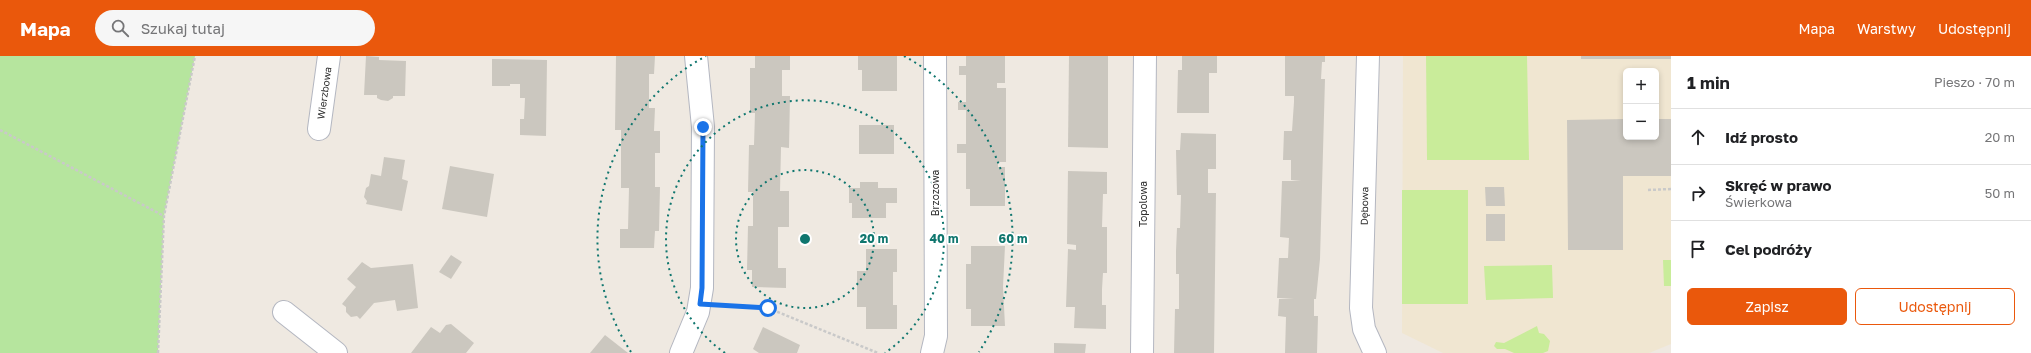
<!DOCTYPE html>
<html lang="pl">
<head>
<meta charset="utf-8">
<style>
  body { margin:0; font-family:"Golos Text",sans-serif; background:#f6f6f6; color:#202124 }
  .controls { position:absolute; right:12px; top:12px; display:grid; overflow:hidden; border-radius:6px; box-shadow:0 2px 6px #0003 }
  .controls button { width:36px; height:36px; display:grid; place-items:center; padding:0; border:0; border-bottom:1px solid #e0e0e0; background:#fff; color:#202124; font:20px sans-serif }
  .stop { position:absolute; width:12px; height:12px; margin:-9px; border:3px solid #1a73e8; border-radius:50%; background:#fff }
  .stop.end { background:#1a73e8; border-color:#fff; box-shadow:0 1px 4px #0008 }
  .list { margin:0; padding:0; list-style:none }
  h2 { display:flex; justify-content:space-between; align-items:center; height:52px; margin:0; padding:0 16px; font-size:17px }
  h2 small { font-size:13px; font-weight:400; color:#757577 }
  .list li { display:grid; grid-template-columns:26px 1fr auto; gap:12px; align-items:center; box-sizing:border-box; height:56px; padding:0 16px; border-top:1px solid #e0e0e0 }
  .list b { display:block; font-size:15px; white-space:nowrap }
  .list p { margin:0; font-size:13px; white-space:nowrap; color:#757577 }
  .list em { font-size:13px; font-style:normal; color:#757577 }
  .actions { display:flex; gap:8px; padding:12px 16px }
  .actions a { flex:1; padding:9px 0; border:1px solid #ea580c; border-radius:6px; text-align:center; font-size:14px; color:#ea580c }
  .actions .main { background:#ea580c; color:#fff }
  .icon { flex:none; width:22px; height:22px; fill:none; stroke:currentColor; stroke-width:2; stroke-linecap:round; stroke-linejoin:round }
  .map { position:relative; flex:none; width:1671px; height:297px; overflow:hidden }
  header { display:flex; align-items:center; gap:24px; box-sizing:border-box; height:56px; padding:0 20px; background:#ea580c; color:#fff }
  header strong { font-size:19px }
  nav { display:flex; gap:22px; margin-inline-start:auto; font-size:14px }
  .search { width:280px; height:36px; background:#f6f6f6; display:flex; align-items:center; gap:10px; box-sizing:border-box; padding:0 14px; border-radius:22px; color:#757577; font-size:15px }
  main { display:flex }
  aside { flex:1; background:#fff }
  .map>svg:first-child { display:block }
  .education { fill:#f0e6d1; fill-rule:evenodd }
  .green { fill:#b6e59e }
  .pitch { fill:#c9ec9a }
  .building { fill:#cbc7bf }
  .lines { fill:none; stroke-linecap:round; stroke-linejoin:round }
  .minor-casing { stroke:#b4b7c1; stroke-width:24 }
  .path { stroke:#c9c9c9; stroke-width:2.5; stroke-dasharray:3 2; stroke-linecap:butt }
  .minor { stroke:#fff; stroke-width:22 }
  .route { stroke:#1a73e8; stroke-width:5 }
  .ring { fill:none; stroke:#0f766e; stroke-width:2; stroke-dasharray:2 4 }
  .labels { text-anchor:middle; stroke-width:3.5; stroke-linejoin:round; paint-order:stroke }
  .street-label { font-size:10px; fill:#2e2e2e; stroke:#fff }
  .centre { fill:#0f766e; stroke:#fff; stroke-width:2 }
  .ring-label { font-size:12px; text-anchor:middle; font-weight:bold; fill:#0f766e; stroke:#fff; stroke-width:3.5; stroke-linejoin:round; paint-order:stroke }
</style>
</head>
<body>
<header>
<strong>Mapa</strong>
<div class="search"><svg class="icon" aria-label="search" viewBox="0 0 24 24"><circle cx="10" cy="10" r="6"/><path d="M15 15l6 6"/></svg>Szukaj tutaj</div>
<nav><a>Mapa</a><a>Warstwy</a><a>Udostępnij</a></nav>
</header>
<main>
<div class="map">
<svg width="1671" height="297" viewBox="0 0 1671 297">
  <rect width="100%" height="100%" fill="#efe9e1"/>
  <path class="education" d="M1403 0H1671V288L1649 297H1443L1402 277ZM1626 15H1656V81H1626Z"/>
  <path class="green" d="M0 0H195L164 160 158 297H0Z"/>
  <g class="pitch">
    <path d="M1426 0H1527L1529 104H1427Z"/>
    <rect x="1402" y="134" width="66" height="114"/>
    <path d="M1663 204H1671V230H1664Z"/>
    <path d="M1552 209 1553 242 1486 244 1484 210Z"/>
    <path d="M1537 270 1539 277 1544 278 1550 285 1548 295 1543 297H1514L1505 293H1497L1494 290 1496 286 1504 287Z"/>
  </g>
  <g class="building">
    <path d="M366 0 379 1V4L406 5 405 40H393V42L388 45 381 44 377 42V39H364Z"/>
    <path d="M616 0H655L654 18H649V52H655L654 75H660V97H655V131H660L659 175H655L654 192H620V173H628L629 132H621V74H615Z"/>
    <path d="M755 0H790V14H782V40H790L789 92 781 91 780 135H789V171H778V212H786V232L752 231V214H747L748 170H753V136H748L749 89H754L755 57H750V12H755Z"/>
    <path d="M858 0H897V35H862V14H858Z"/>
    <path d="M966 0H1005V27H997V32H1006V106H998V111H1005V150H970V133H966V97H957V88H966V54H958V46H966V19H959V10H966Z"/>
    <path d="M1069 0H1108V92L1068 91Z"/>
    <path d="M1182 0H1217V17H1209V57H1177L1178 14H1182Z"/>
    <path d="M1285 0H1325V6H1322L1321 23H1325L1320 203 1316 243H1314V260H1318L1317 297H1285L1286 261 1278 260 1279 243 1294 242H1277L1279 202H1296H1288L1289 182 1280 181 1282 125H1301L1291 124V104H1283L1284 75H1292L1294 46V40H1285Z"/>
    <rect x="1581" y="0" width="90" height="3"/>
    <path d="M492 3 547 4 546 80 520 79V63H524L525 42H520V28H510V30H492Z"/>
    <path d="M1626 63V81H1656V63H1671V120H1623V194H1568L1567 64Z"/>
    <rect x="859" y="69" width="35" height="29"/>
    <path d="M1181 77 1216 78V113H1208V137H1216L1214 297H1174L1175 253H1179V218H1176V195L1177 172H1180L1181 139H1177L1176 94H1180Z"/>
    <path d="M384 101 405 104 402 123 408 125 402 155 366 148 367 145 364 141 366 132 369 130 371 118 381 120Z"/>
    <path d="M450 110 494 118 487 161 442 153Z"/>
    <path d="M1068 115 1107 116V138H1103L1102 171H1107V217H1103L1102 233V249H1106V273L1074 272 1075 251H1066L1068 193 1076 194V189L1067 188Z"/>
    <path d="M860 126H878V132H897V147H886V162H852V147H849V132H860Z"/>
    <path d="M1485 131H1504L1505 150H1486Z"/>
    <rect x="1486" y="158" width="19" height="27"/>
    <path d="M971 190H1005L1003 231 1005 270H971V253H966V208H971Z"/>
    <path d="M866 193H897V216H893V249H897V273H866V251H857V215H866Z"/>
    <path d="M451 199 462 206 451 223 439 216Z"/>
    <path d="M362 206 371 212 413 208 418 252 397 255 395 244 374 247 360 263 357 260 351 261 346 256V251L342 248 356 231 347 223Z"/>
    <path d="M451 268 474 287 466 297H411L431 271 440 277 446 269Z"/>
    <path d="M763 271 800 289 797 297H759L753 293Z"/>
    <path d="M605 279 628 297H590Z"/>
    <path d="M1054 287 1086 288 1085 297H1054Z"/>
  </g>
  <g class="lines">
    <defs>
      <g id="minor">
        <path d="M1368 0 1361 252 1364 273 1375 297"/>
        <path d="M319 73 329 0"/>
        <path d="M284 256 336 297"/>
        <path d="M681 297 698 256 702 232 703 71 696 0"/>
        <path d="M932 297 936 280 935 0"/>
        <path d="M1142 297 1145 0"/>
      </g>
    </defs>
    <use href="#minor" class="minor-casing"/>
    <g class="path">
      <path d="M0 74 164 160"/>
      <path d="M1648 134 1671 133"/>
      <path d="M723 249 768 252 878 297"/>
      <path d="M158 297 164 160 195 0"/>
    </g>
    <use href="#minor" class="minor"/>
  </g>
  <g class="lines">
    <path class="route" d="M703 71 702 232 700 248 768 252"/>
  </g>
  <g class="ring">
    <circle cx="805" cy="183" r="69"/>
    <path d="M725 297A139 139 0 1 1 885 297"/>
    <path d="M631 296A208 208 0 0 1 706 0M904 0A208 208 0 0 1 979 296"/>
  </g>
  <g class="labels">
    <g class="street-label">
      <text transform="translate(324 37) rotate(-82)" y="4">Wierzbowa</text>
      <text transform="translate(935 137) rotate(-90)" y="4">Brzozowa</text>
      <text transform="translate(1143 148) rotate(-90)" y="4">Topolowa</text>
      <text transform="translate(1364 150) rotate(-89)" y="4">Dębowa</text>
    </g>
  </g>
  <circle cx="805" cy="183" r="6" class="centre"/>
  <g class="ring-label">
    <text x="874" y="187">20 m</text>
    <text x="944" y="187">40 m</text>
    <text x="1013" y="187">60 m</text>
  </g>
</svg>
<div class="controls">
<button>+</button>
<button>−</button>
</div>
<div class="stop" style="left:768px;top:252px"></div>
<div class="stop end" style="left:703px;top:71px"></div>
</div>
<aside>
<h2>1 min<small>Pieszo · 70 m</small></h2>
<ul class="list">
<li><svg class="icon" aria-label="ahead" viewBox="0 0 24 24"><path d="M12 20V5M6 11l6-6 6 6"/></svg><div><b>Idź prosto</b></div><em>20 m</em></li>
<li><svg class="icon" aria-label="right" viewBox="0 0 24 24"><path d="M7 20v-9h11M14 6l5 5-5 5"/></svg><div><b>Skręć w prawo</b><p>Świerkowa</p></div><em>50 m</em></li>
<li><svg class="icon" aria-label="arrive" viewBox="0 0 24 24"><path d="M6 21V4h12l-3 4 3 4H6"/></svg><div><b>Cel podróży</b></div></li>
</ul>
<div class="actions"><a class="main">Zapisz</a><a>Udostępnij</a></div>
</aside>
</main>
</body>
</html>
